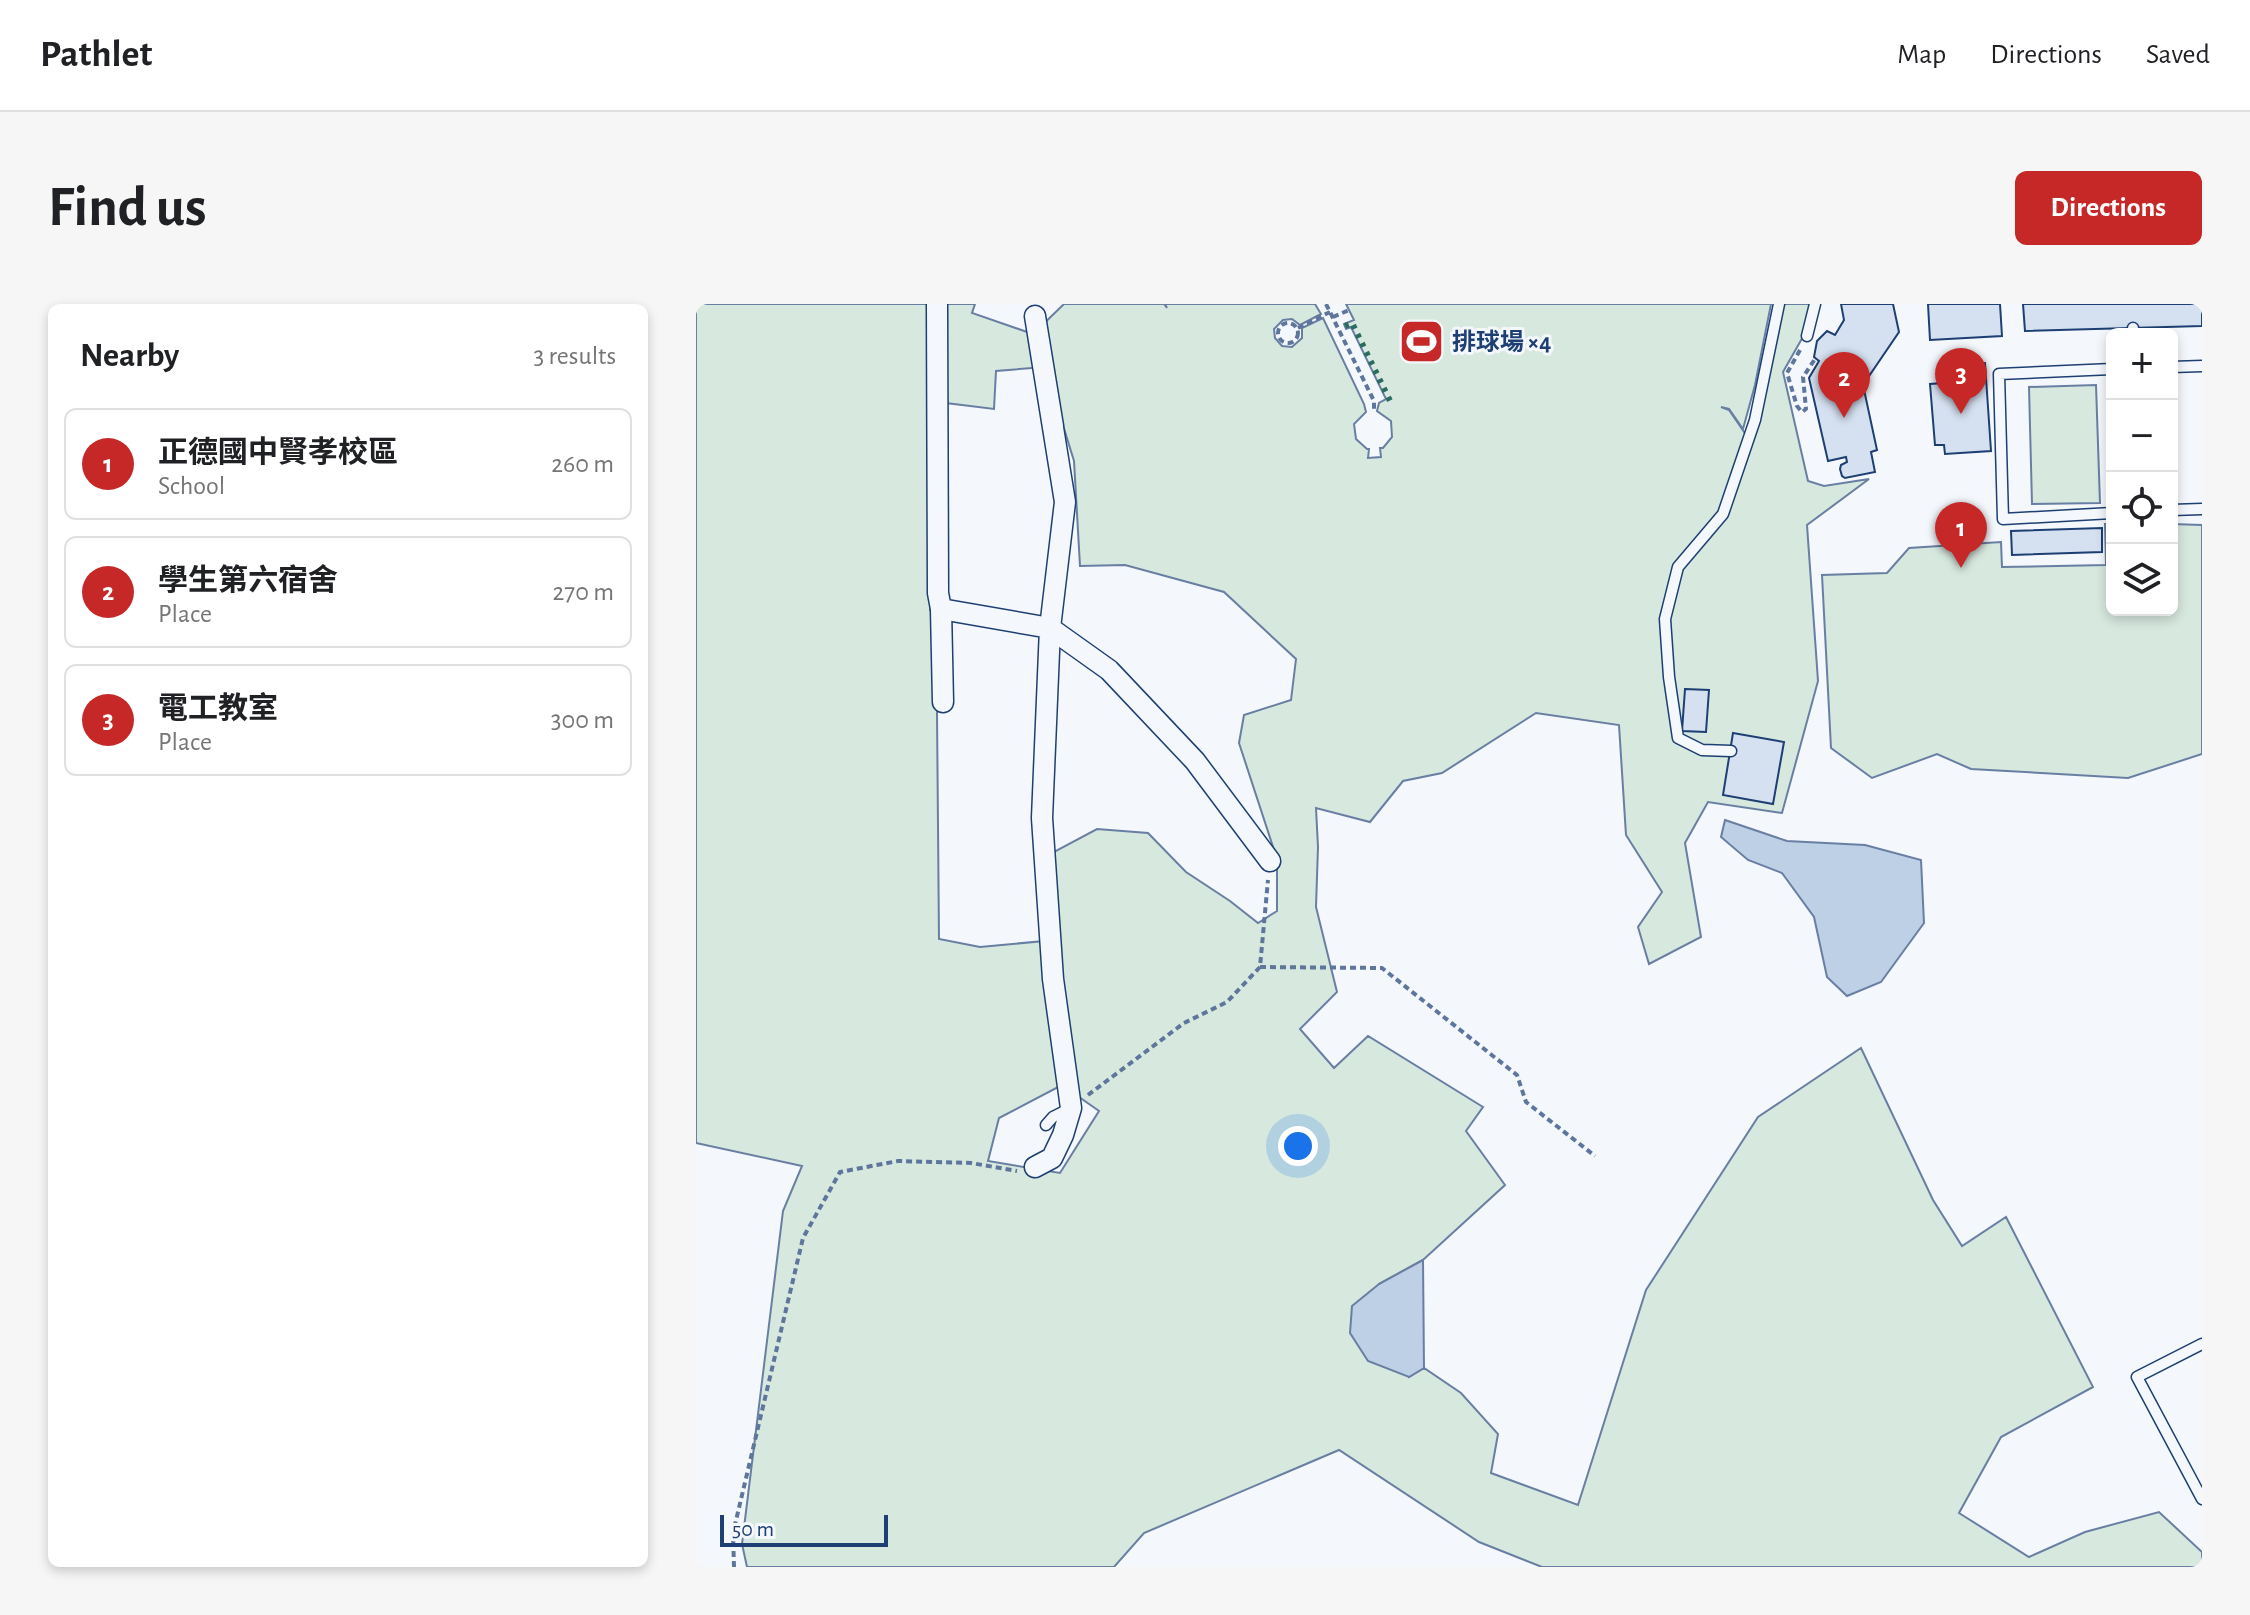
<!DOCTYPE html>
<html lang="en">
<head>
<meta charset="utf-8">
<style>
  body { margin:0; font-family:"Alegreya Sans","Noto Sans TC",sans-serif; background:#f6f6f6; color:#202124 }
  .controls { position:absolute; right:24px; top:24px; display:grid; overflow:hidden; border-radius:12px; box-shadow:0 4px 12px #0003 }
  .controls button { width:72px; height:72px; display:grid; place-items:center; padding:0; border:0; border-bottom:2px solid #e0e0e0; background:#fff; color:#202124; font:40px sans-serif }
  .scale { position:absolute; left:24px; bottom:20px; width:168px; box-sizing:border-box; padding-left:8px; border:4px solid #1d3f73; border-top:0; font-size:22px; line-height:28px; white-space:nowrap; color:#1d3f73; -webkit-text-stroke:6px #f4f7fb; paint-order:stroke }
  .you { position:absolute; left:602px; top:842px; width:28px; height:28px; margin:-20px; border:6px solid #fff; border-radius:50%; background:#1a73e8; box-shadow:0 0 0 12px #1a73e833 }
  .badge { display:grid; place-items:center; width:52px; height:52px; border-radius:50%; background:#c62828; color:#fff; font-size:26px; font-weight:700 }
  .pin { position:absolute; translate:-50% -66px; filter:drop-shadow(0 2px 4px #0008) }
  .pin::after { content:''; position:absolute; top:42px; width:28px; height:24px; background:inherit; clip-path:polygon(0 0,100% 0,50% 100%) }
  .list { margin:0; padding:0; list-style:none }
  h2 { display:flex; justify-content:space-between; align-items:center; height:104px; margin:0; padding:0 32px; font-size:34px }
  h2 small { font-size:26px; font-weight:400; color:#757577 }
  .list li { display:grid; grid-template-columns:52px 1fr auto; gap:24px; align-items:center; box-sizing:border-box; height:112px; margin:0 16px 16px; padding:0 16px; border:2px solid #e0e0e0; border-radius:12px }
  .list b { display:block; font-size:30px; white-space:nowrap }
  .list p { margin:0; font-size:26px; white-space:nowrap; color:#757577 }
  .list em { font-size:26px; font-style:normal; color:#757577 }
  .icon { flex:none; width:44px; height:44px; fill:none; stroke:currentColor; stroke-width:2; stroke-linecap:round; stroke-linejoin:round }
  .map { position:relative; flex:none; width:1506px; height:1263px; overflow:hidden; border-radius:12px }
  header { display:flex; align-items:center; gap:48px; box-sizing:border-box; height:112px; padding:0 40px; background:#fff; border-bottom:2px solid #e0e0e0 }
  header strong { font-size:38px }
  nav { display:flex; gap:44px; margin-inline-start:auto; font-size:28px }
  .intro { display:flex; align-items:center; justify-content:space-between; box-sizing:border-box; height:192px; padding:0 48px }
  h1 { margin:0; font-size:56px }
  .button { padding:20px 36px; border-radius:12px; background:#c62828; color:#fff; font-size:28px; font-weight:700 }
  main { display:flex; gap:48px; padding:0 48px }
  aside { flex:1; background:#fff; border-radius:12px; box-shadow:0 4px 12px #0003 }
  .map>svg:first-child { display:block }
  .green { fill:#d7e8df; stroke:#687fa3; stroke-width:2; fill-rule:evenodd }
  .water { fill:#bed0e5; stroke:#687fa3; stroke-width:2 }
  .building { fill:#d5e0f0; stroke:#1d3f73; stroke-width:2 }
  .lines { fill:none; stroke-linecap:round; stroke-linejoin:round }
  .lane-casing { stroke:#1d3f73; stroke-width:13 }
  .street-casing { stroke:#1d3f73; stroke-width:23 }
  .path { stroke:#5e769c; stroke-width:4; stroke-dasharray:6 4; stroke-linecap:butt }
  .lane { stroke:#f4f7fb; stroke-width:10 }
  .street { stroke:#f4f7fb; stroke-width:20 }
  .hedge { stroke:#2c6c60; stroke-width:6; stroke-dasharray:4 6; stroke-linecap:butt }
  .labels { text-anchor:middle; stroke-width:6; stroke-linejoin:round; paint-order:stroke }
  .poi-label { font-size:24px; font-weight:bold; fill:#1d3f73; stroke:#f4f7fb; text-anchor:start }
</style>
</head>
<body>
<header>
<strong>Pathlet</strong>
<nav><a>Map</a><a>Directions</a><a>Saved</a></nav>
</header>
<div class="intro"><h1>Find us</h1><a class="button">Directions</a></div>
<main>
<aside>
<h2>Nearby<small>3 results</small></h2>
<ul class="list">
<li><span class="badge">1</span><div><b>正德國中賢孝校區</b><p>School</p></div><em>260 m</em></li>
<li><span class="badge">2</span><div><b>學生第六宿舍</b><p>Place</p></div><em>270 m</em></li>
<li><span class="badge">3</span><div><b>電工教室</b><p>Place</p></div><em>300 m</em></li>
</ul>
</aside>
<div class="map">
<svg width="1506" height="1263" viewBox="0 0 1506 1263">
  <rect width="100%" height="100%" fill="#f4f7fb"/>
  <g class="green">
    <path d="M0 0H279L276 9 337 30 368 0H468L471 4 469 0H619L625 10 604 21 596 15 587 16 578 25 579 34 586 42 596 43 606 34V24L627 14 668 100 670 108 658 120 660 135 671 145H673L672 154 685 153 684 144H687L696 133 695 117 681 107 683 99 690 95 655 23 650 25 648 20 658 16 650 0H1075L1059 81 1047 125 1033 105 1025 103 1033 106 1055 138 1087 0H1115L1108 31 1087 68 1112 177 1128 182 1173 175 1111 221 1122 377 1086 509 1012 498 989 539 1005 633 953 660 942 623 966 588 930 531 923 421 840 409 746 469 707 477 674 518 620 504 622 543 620 603 641 688 604 725 638 764 672 732 787 803 770 827 809 881 727 956 683 980 713 1073 728 1064 765 1089 802 1130 795 1169 882 1201 950 986 1062 813 1165 744 1237 896 1266 942 1310 913 1397 1083 1305 1133 1263 1209 1333 1253 1389 1228 1463 1208 1506 1248V1263H846L783 1238 643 1146 448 1229 418 1263H51L46 1240 87 907 106 862 0 839ZM349 63 378 157 384 262 429 261 528 288 600 355 595 396 548 411 543 439 581 555V607L562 619 534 597 490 568 452 529 401 525 354 550 348 637 284 643 243 635 241 409 244 384 241 98 298 105 300 67ZM366 781 403 807 364 869 292 857 303 814Z"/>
    <path d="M1400 81 1404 199 1336 200 1333 83Z"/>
    <path d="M1409 220H1416V306H1476V220L1506 221V450L1432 474 1275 465 1241 450 1176 474 1135 444 1126 271 1191 269 1213 244 1305 238 1306 263 1410 261Z"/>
  </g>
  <g class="water">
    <path d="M1029 516 1091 537 1169 541 1225 556 1228 619 1185 678 1151 692 1131 673 1118 613 1086 569 1052 556 1025 533Z"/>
    <path d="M727 956 728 1064 713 1073 672 1057 654 1029 656 1002 683 980Z"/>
  </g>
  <g class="building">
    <path d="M1145 0H1197L1203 28 1167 81 1181 146 1175 148 1179 168 1149 174 1146 172 1144 165 1145 161 1151 158 1150 153 1132 157 1113 74 1123 57 1118 53 1121 37 1131 27 1139 31 1148 16Z"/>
    <path d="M1232 0H1304L1306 32 1234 36Z"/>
    <path d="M1327 0H1506V22L1329 27Z"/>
    <path d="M1289 59 1295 147 1249 150 1248 141H1239L1234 80 1247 79 1246 62Z"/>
    <path d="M1406 224V248L1316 251 1315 227Z"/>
    <path d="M989 385 1013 386 1010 428 986 427Z"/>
    <path d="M1037 429 1088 438 1077 500 1027 491Z"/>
  </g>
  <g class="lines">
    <defs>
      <g id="lane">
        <path d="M1437 30V24"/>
        <path d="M1111 32 1119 0"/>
        <path d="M1476 63 1506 62"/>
        <path d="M1416 65 1303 70 1307 215 1416 209"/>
        <path d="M1476 206 1506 205"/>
        <path d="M1035 447 1006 446 982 434 973 373 969 315 982 263 1027 210 1059 116 1083 0"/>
        <path d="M350 821 357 813 373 805"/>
        <path d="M1506 1040 1441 1073 1506 1195"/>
      </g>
      <g id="street">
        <path d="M241 0 242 289 245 305 354 324 346 514 357 675 375 804 367 831 356 854 339 863"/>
        <path d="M357 122 339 12 369 198 354 324 413 366 499 457 574 557"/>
        <path d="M245 305 247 398"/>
      </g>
    </defs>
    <use href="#lane" class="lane-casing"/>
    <use href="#street" class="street-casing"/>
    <g class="path">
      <path d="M630 0 678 97V107"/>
      <path d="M637 13 653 6"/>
      <circle cx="592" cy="29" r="10"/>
      <path d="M602 24 634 8"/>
      <path d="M1104 46 1091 69 1101 102 1106 108 1110 105 1107 73 1119 55"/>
      <path d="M564 663 686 664 821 771 830 798 899 852"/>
      <path d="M392 791 488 719 531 698 564 663 572 576"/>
      <path d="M38 1263 37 1229 107 934 144 868 202 857 275 859 321 867"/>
    </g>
    <use href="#lane" class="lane"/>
    <use href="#street" class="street"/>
    <path class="hedge" d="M649 22 656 19 696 101"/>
  </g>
  <defs>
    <symbol id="stadium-square" viewBox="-11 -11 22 22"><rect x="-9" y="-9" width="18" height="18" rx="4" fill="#c62828" stroke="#f4f7fb"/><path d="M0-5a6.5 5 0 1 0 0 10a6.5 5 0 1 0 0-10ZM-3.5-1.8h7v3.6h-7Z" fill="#fff"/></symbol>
  </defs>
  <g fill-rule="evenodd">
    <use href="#stadium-square" x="700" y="12" width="51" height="51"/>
  </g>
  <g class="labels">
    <g class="poi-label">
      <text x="756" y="46">排球場 ×4</text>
    </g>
  </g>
</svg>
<div class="controls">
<button>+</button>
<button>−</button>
<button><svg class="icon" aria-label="locate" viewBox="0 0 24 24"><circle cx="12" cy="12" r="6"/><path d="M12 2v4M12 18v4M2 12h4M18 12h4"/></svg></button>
<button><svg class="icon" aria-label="layers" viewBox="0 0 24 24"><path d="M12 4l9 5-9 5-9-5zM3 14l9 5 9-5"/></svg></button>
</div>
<div class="scale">50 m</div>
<div class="you"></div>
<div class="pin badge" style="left:1265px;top:264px">1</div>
<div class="pin badge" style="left:1148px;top:114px">2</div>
<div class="pin badge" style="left:1265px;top:110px">3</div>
</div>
</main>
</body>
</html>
